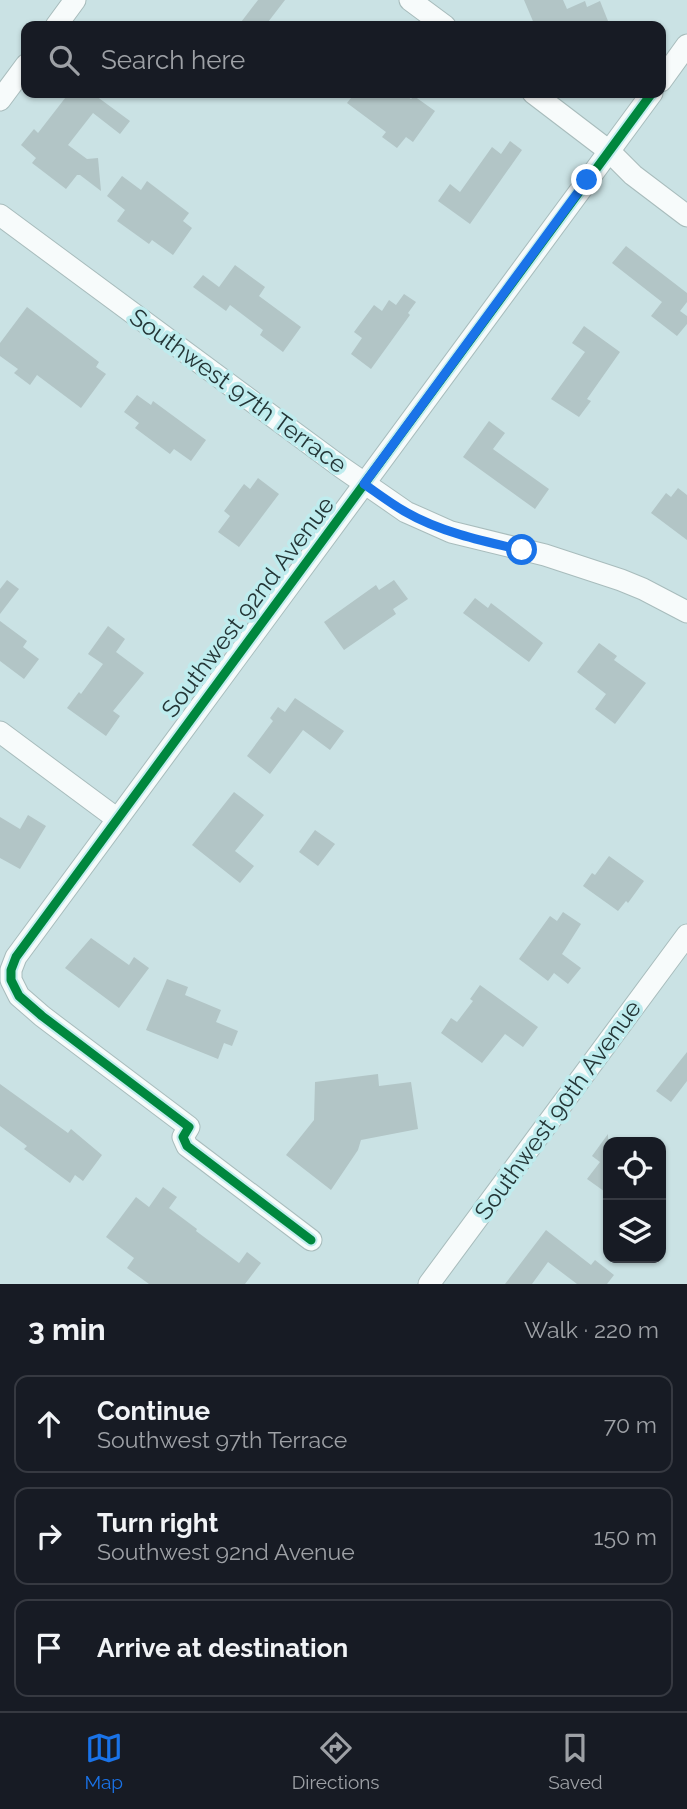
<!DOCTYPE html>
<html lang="en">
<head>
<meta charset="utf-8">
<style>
  body { margin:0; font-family:Raleway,sans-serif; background:#242831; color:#f1f3f6 }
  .controls { position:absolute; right:21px; bottom:21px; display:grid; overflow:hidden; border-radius:14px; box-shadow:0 2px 5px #0004 }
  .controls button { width:63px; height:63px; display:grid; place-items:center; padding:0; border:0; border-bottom:2px solid #363941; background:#171b24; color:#f1f3f6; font:35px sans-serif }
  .stop { position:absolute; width:21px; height:21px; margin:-16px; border:5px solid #1a73e8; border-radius:50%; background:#fff }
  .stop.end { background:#1a73e8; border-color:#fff; box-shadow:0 2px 7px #0008 }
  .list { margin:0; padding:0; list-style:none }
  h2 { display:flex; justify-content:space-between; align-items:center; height:91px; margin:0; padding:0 28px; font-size:30px }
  h2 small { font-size:23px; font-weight:400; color:#9ea1a6 }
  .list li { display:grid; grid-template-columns:46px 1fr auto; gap:21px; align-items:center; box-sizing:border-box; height:98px; margin:0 14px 14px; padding:0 14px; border:2px solid #363941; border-radius:14px }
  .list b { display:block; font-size:26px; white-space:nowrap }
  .list p { margin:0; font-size:23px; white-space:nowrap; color:#9ea1a6 }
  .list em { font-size:23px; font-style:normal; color:#9ea1a6 }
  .icon { flex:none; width:38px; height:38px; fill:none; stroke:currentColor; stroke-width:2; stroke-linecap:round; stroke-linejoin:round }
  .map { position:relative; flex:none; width:687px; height:1284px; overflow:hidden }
  .search { position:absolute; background:#171b24; box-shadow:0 2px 5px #0004; left:21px; right:21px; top:21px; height:77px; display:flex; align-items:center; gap:18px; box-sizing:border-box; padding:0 24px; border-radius:14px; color:#9ea1a6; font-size:26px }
  .sheet { height:427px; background:#171b24 }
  nav { display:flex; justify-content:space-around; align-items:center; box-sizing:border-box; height:98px; border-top:2px solid #363941; background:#171b24; font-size:19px; color:#9ea1a6 }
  nav a { display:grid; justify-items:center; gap:4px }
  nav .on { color:#1a73e8 }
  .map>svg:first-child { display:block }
  .building { fill:#b2c5c6 }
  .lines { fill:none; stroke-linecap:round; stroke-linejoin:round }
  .minor-casing { stroke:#a8bcbc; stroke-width:23 }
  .minor { stroke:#f7fbfb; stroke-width:21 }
  .cycleway-casing { stroke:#bfecee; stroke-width:13 }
  .cycleway { stroke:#00873e; stroke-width:9 }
  .route { stroke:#1a73e8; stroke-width:9 }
  .labels { text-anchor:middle; stroke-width:7; stroke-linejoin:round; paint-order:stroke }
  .street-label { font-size:24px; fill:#243637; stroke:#bfecee }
</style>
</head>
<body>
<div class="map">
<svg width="687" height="1284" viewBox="0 0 687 1284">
  <rect width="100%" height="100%" fill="#cae2e4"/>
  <g class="building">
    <path d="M258 0H285L265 26H238Z"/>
    <path d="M524 0H563L567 9 585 1 587 7 600 1 610 26H535Z"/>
    <path d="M69 93H92L130 121 120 134 93 113 68 145 87 159 98 158 101 191 80 175H77L66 189 32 163 36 158 21 145 34 129 38 133Z"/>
    <path d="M355 93H402L411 99 414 96 435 111 413 142 406 137 397 148 382 137 386 132 347 103Z"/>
    <path d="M510 141 522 150 470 224 438 201 450 184 460 192 492 147 501 154Z"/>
    <path d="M122 176 141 190 147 181 189 213 183 221 192 228 173 255 152 240 149 244 117 221 125 210 107 196Z"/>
    <path d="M626 246 687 293V302L680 311 687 316V324L677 336 651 316 662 302 612 263Z"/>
    <path d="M235 265 265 287 259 296 301 327 283 352 260 335 263 330 230 305 226 311 193 287 203 275 219 287Z"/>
    <path d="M404 294 416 302 408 313 410 315 371 369 351 354 362 338 354 332 374 305 382 311 389 300 396 305Z"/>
    <path d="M27 307 99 362 96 367 106 374 81 408 37 375 30 385 14 373 18 369 0 356V343Z"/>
    <path d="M584 326 620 352 587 399 591 401 579 417 551 399 585 352 572 343Z"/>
    <path d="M137 395 151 405 153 401 206 440 191 461 174 449 170 454 135 428 139 423 124 412Z"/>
    <path d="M489 421 505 433 493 449 549 489 535 509 463 457Z"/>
    <path d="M258 478 279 494 239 547 218 532 230 516 224 511 244 484 250 489Z"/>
    <path d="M678 488 687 495V540L651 513 666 493 671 497Z"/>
    <path d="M7 580 19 589 0 614V589Z"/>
    <path d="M394 580 408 599 393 609 396 614 344 650 324 622 376 585 379 590Z"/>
    <path d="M475 598 488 608 491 603 543 643 529 662 463 613Z"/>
    <path d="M0 621 27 641 23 647 39 659 24 679 0 661Z"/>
    <path d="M108 626 125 639 116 652 144 673 113 711 120 716 106 736 67 708 79 692 81 694 103 664 88 654Z"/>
    <path d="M599 643 617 656 614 660 646 683 615 724 595 709 606 694 577 672Z"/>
    <path d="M295 698 344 731 330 750 303 730 270 774 247 756 273 721 270 718 278 707 285 712Z"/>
    <path d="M234 792 264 815 235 851 254 866 240 883 192 845Z"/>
    <path d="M28 815 46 826 20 869 0 858V817L20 829Z"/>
    <path d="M315 830 335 844 318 866 299 852Z"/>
    <path d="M609 856 644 881 628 903 626 901 618 911 583 886 592 873 595 875Z"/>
    <path d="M563 912 581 924 562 954 581 968 568 984 554 973 548 981 519 959 550 916 557 921Z"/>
    <path d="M91 938 129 965 134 957 149 968 119 1008 65 968Z"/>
    <path d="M167 979 188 987 185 995 221 1010 216 1022 238 1031 232 1046 224 1043 218 1059 146 1030Z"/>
    <path d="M480 985 538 1027 523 1047 505 1034 482 1063 441 1033 451 1018 457 1022 473 1001 470 999Z"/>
    <path d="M687 1052V1081L671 1102 656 1091Z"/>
    <path d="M378 1074 379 1086 411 1082 418 1129 361 1140 358 1150 331 1190 286 1155 314 1120 315 1082Z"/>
    <path d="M0 1084 68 1133 71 1129 102 1155 83 1181 75 1175 70 1183 24 1149 27 1146 0 1126Z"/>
    <path d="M608 1134V1194L587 1179 600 1162 592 1156Z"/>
    <path d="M163 1187 177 1197 169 1208 197 1229 196 1231 239 1263 247 1252 261 1263 245 1284H149L127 1268 134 1258 106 1237 136 1197 149 1207Z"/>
    <path d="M546 1230 591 1265 595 1260 614 1275 607 1284H577L548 1262 532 1284H505Z"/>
  </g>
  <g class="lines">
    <defs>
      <g id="minor">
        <path d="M410 0 445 26"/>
        <path d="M56 26 75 0"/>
        <path d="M661 81 687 45"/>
        <path d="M533 93 609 151 633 175 687 216"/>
        <path d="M0 100 26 65"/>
        <path d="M0 215 341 467 406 512 451 532 545 555 621 580 643 589 687 612"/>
        <path d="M0 732 116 818"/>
        <path d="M311 1240 187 1146 183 1137 189 1127 42 1016 19 996 11 980V970L16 957 652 93"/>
        <path d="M429 1284 687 935"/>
      </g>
    </defs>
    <use href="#minor" class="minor-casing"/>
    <use href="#minor" class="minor"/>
    <defs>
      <path id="cycleway" d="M311 1240 187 1146 183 1137 189 1127 42 1016 19 996 11 980V970L16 957 652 93"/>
    </defs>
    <use href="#cycleway" class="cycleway-casing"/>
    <use href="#cycleway" class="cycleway"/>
  </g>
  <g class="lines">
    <path class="route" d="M522 550C482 541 440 532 404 511 390 503 377 493 364 484L587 180"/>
  </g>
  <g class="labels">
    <g class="street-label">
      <text transform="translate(238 391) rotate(36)" y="8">Southwest 97th Terrace</text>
      <text transform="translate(248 607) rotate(-53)" y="8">Southwest 92nd Avenue</text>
      <text transform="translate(558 1110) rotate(-54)" y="8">Southwest 90th Avenue</text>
    </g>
  </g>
</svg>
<div class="controls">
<button><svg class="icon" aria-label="locate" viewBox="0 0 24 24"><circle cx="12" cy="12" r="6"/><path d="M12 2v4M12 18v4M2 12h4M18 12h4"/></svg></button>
<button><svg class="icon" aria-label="layers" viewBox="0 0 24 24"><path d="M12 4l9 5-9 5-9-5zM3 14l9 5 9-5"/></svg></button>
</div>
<div class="stop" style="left:522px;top:550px"></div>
<div class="stop end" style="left:587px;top:180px"></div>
<div class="search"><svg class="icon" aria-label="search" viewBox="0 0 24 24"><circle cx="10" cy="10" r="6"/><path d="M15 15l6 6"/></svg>Search here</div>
</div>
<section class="sheet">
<h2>3 min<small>Walk · 220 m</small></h2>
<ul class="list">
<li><svg class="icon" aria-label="ahead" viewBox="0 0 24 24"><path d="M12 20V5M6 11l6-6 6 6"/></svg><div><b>Continue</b><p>Southwest 97th Terrace</p></div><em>70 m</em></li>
<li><svg class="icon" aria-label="right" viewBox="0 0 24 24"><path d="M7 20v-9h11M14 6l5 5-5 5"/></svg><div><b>Turn right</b><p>Southwest 92nd Avenue</p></div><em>150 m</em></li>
<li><svg class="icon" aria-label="arrive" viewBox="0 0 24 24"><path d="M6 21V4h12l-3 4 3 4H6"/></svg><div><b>Arrive at destination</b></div></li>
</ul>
</section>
<nav>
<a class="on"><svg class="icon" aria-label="map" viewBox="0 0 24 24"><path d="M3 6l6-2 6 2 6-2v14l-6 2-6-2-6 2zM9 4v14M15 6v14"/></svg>Map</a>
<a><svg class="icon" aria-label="directions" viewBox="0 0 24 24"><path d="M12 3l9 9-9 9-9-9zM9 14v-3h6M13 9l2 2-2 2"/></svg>Directions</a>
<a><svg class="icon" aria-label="saved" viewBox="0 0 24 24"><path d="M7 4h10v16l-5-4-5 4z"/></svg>Saved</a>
</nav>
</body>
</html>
